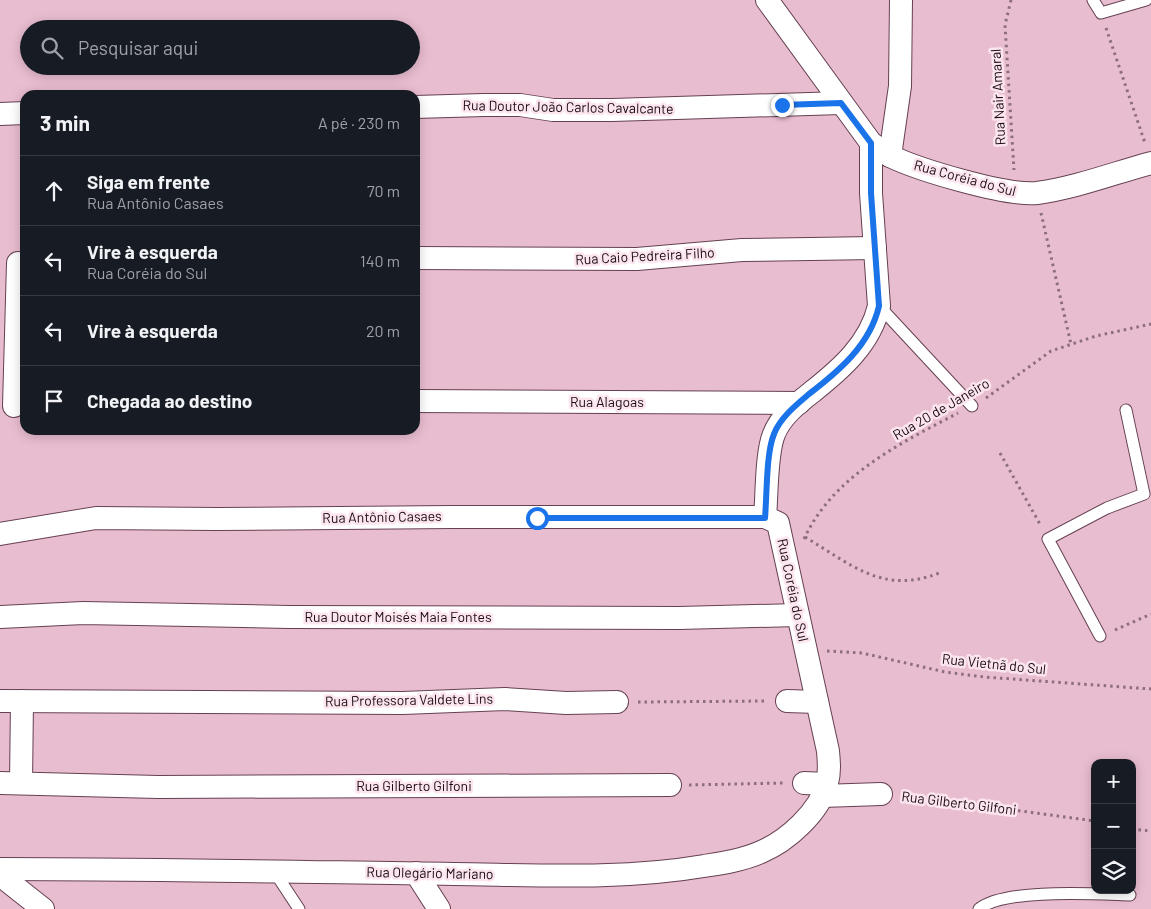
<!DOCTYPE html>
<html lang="pt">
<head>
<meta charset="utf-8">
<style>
  body { margin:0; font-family:Barlow,sans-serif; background:#242831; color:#f1f3f6 }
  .controls { position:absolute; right:15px; bottom:15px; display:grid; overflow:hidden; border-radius:10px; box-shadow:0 2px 12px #0003 }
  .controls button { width:45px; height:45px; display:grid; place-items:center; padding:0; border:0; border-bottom:1px solid #363941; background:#171b24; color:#f1f3f6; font:25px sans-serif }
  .stop { position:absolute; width:15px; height:15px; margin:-11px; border:4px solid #1a73e8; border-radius:50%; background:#fff }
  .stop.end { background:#1a73e8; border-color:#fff; box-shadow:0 1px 5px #0008 }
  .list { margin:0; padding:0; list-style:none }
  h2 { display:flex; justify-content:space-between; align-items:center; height:65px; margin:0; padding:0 20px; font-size:21px }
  h2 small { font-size:16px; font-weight:400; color:#9ea1a6 }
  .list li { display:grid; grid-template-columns:32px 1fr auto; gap:15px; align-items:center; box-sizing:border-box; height:70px; padding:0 20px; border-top:1px solid #363941 }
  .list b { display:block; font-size:19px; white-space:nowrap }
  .list p { margin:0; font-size:16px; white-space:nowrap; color:#9ea1a6 }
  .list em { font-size:16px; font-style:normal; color:#9ea1a6 }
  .icon { flex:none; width:28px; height:28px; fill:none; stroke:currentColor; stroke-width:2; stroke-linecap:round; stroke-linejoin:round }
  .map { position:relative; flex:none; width:1151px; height:909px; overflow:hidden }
  .search { position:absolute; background:#171b24; box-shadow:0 2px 12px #0003; left:20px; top:20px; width:400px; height:55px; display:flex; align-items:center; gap:12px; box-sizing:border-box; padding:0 18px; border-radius:28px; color:#9ea1a6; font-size:19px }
  .panel { position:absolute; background:#171b24; box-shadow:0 2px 12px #0003; left:20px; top:90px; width:400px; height:345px; border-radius:15px }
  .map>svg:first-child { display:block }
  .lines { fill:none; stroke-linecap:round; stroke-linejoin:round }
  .service-casing { stroke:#654152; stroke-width:13 }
  .minor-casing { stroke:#654152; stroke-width:24 }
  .path { stroke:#8d6e7b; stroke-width:3; stroke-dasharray:2.5 4; stroke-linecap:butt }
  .service { stroke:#fff; stroke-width:11 }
  .minor { stroke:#fff; stroke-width:22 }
  .route { stroke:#1a73e8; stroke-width:6 }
  .labels { text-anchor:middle; stroke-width:5; stroke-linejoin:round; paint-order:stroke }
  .street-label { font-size:14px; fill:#1a0c12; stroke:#fce5ef }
</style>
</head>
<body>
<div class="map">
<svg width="1151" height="909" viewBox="0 0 1151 909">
  <rect width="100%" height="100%" fill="#e9bdd0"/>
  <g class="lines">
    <defs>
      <g id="service">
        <path d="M1093 0 1101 13 1146 0"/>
        <path d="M879 306 972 406"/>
        <path d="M1100 636 1048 539 1107 508 1144 494 1126 410"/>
        <path d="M274 871 299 909"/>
        <path d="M979 909C1004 888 1096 894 1130 895"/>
      </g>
      <g id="minor">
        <path d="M767 0 871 143C877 147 883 152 890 156 919 170 1006 196 1037 193 1075 188 1114 173 1151 163"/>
        <path d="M415 107 484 105H520L553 110H612L841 103"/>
        <path d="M0 114 25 113"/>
        <path d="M890 156 900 86 901 0"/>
        <path d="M415 258 637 259 742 250 875 248"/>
        <path d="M415 401 799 403"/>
        <path d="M14 406 18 263"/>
        <path d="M0 534 96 518 217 519 452 517H765"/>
        <path d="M0 617 83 613 289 617 679 618 797 615"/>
        <path d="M0 701 403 703 505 699 566 703 617 702"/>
        <path d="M787 701 817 702"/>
        <path d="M0 783 158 787 670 785"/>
        <path d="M21 783 22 701"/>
        <path d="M804 783 827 784"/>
        <path d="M822 796 881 794"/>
        <path d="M0 869C151 869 302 872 454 874 537 875 622 880 704 866 723 863 743 860 761 852 787 841 820 812 827 783 830 772 829 762 828 751L778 523 765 517C767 496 766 453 774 434 781 416 798 403 812 392 841 369 870 344 879 306L871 193V143"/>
        <path d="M416 873 439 909"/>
        <path d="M0 875 43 909"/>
      </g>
    </defs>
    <use href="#service" class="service-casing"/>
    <use href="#minor" class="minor-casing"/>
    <g class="path">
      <path d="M1011 0 1005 25 1014 170"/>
      <path d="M1106 28 1145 143"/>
      <path d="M1041 213 1071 344"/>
      <path d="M986 398 1051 351 1096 336 1151 324"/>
      <path d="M1000 453 1041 526"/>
      <path d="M805 537C852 565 883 595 939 573"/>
      <path d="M804 539C833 476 899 444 958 413"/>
      <path d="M1115 630 1151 614"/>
      <path d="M827 651 862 653 945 672 984 677 1151 689"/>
      <path d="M638 702 767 701"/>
      <path d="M689 785 783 783"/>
      <path d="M902 795 1095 821"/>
      <path d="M1132 829 1151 831"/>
    </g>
    <use href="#service" class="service"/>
    <use href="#minor" class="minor"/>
  </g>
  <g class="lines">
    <path class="route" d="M537 518H765C767 495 766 453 774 434 780 418 796 405 809 394 839 371 870 345 879 306L871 193V143L841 103 782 105"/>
  </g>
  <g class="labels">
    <g class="street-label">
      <text transform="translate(998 97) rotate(-93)" y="5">Rua Nair Amaral</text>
      <text transform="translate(568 107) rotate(1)" y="5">Rua Doutor João Carlos Cavalcante</text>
      <text transform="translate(965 178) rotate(15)" y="5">Rua Coréia do Sul</text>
      <text transform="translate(645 256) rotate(-3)" y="5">Rua Caio Pedreira Filho</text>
      <text x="607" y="407">Rua Alagoas</text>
      <text transform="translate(941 409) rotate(-30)" y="5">Rua 20 de Janeiro</text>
      <text transform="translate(382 517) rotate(-1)" y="5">Rua Antônio Casaes</text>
      <text transform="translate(793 590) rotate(78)" y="5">Rua Coréia do Sul</text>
      <text x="398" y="622">Rua Doutor Moisés Maia Fontes</text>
      <text transform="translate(994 664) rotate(6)" y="5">Rua Vietnã do Sul</text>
      <text transform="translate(409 700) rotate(-1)" y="5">Rua Professora Valdete Lins</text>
      <text x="414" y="791">Rua Gilberto Gilfoni</text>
      <text transform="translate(959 803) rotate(7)" y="5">Rua Gilberto Gilfoni</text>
      <text transform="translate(430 873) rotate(1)" y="5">Rua Olegário Mariano</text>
    </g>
  </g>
</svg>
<div class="controls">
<button>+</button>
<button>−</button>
<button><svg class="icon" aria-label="layers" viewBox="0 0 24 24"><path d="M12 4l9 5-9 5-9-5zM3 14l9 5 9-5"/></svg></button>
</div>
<div class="stop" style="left:537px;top:518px"></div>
<div class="stop end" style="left:782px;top:105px"></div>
<div class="search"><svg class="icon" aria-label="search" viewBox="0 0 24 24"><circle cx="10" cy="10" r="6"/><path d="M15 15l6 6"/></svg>Pesquisar aqui</div>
<section class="panel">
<h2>3 min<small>A pé · 230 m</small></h2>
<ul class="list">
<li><svg class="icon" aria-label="ahead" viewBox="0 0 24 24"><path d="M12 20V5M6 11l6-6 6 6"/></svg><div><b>Siga em frente</b><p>Rua Antônio Casaes</p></div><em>70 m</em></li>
<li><svg class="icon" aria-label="left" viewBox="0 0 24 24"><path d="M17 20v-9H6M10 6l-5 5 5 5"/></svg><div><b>Vire à esquerda</b><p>Rua Coréia do Sul</p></div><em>140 m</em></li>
<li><svg class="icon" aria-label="left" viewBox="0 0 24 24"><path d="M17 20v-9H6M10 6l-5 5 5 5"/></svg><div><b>Vire à esquerda</b></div><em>20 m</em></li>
<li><svg class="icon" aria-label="arrive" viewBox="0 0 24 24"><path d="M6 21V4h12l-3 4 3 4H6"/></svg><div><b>Chegada ao destino</b></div></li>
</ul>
</section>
</div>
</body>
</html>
